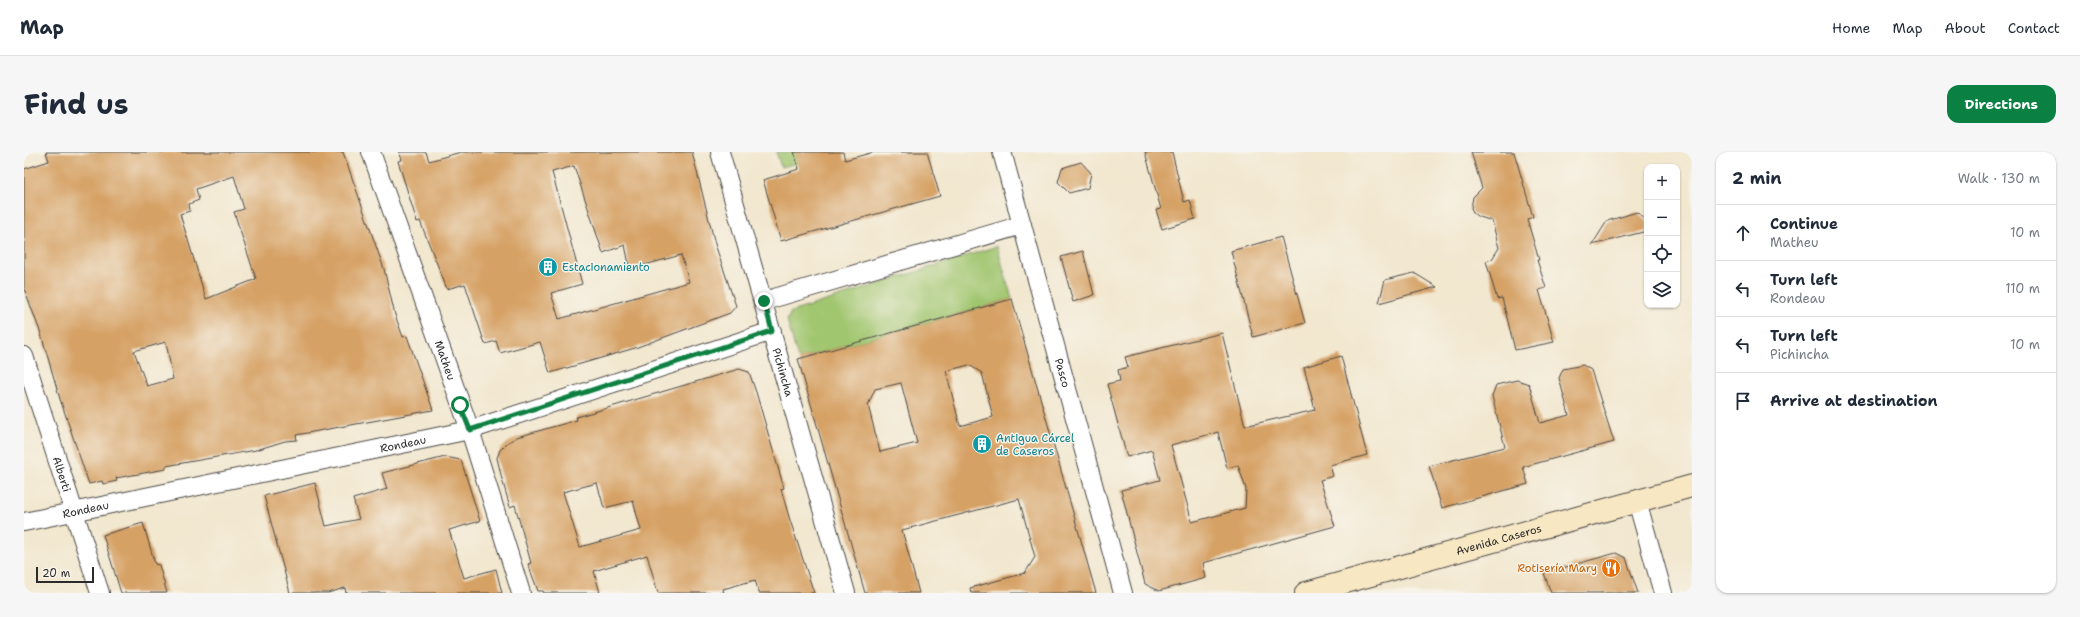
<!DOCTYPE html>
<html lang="en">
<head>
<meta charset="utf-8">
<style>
  body { margin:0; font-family:"Shantell Sans",sans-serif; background:#f6f6f7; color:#1f2937 }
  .controls { position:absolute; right:12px; top:12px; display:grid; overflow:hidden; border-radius:8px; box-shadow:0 1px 3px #0004 }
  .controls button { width:36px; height:36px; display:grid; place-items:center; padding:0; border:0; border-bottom:1px solid #e0e1e3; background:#fff; color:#1f2937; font:20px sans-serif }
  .scale { position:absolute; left:12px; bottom:10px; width:58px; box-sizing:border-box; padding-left:4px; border:2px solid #2b2b2b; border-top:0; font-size:11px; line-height:14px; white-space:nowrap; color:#2b2b2b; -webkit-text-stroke:3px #f7f3e8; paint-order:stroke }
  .stop { position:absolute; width:12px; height:12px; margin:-9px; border:3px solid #0b8043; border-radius:50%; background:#fff }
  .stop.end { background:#0b8043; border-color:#fff; box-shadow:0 1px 4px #0008 }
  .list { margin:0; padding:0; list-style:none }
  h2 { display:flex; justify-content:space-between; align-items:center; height:52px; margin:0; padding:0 16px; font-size:17px }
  h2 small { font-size:13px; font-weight:400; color:#747a83 }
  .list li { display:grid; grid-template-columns:26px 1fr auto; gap:12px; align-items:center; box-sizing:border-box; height:56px; padding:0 16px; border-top:1px solid #e0e1e3 }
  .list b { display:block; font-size:15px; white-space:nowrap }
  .list p { margin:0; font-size:13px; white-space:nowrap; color:#747a83 }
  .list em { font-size:13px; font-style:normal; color:#747a83 }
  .icon { flex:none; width:22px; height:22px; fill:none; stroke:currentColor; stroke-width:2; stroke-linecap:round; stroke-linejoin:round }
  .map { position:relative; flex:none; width:1668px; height:441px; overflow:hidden; border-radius:12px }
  header { display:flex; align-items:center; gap:24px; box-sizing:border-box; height:56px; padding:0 20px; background:#fff; border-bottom:1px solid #e0e1e3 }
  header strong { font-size:19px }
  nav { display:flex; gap:22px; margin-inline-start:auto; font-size:14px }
  .intro { display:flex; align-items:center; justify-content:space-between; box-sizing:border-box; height:96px; padding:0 24px }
  h1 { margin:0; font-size:28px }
  .button { padding:10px 18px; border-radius:12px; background:#0b8043; color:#fff; font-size:14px; font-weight:700 }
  main { display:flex; gap:24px; padding:0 24px }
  aside { flex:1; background:#fff; border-radius:12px; box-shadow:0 1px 3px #0004 }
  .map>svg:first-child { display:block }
  .green { fill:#a1c670; stroke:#66784e }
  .building { fill:#d6a165; fill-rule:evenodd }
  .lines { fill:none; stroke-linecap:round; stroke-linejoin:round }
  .street-casing { stroke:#494744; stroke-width:20 }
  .secondary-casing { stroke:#494744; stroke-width:24 }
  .street { stroke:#fff; stroke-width:18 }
  .secondary { stroke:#f8e7c3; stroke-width:22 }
  .route { stroke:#0b8043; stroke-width:5 }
  .labels { text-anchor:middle; stroke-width:3; stroke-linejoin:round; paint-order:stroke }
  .culture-label { font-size:11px; fill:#0d838f; stroke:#f7f3e8; text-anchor:start }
  .street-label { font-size:11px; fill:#2b2b2b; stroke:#f7f3e8 }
  .food-label { font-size:11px; fill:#c56008; stroke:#f7f3e8; text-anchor:end }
</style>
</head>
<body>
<header>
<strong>Map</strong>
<nav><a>Home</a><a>Map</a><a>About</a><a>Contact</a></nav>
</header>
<div class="intro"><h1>Find us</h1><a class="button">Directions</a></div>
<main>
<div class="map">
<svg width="1668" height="441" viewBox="0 0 1668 441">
  <rect width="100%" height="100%" fill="#f7f3e8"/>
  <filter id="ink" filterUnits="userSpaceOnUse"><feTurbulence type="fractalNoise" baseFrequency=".025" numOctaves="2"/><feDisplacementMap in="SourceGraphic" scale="8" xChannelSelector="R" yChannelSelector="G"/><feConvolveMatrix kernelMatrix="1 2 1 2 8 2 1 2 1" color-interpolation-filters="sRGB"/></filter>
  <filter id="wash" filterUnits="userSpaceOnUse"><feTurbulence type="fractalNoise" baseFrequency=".012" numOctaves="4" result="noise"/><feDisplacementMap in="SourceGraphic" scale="16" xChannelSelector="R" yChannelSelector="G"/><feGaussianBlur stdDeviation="0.9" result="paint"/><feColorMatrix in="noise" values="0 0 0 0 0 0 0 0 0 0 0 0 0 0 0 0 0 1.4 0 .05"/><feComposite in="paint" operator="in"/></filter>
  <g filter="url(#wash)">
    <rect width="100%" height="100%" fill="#f2e7cf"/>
    <g class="green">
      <path d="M752 0H770L774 11 757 15Z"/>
      <path d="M973 94 988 147 774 207 763 168 767 160Z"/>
    </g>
    <g id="blocks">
      <g class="building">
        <path d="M22 0H319L360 117 371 163 379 185 383 184 409 258 272 283 273 288 261 289 232 298 142 314V317L92 326 93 329 79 332 78 329 65 332 36 247 17 182 0 136V17L25 9ZM210 24 220 57 210 60 232 127 182 147 156 62 166 59 165 52 175 48 172 37ZM142 190 149 227 123 234 110 199Z"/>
        <path d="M375 0H402L405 9 437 0H668L691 92 712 154 706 161 611 196 526 221 516 190 476 201 472 189 461 192 441 132 423 137 396 69 393 70 374 9 378 8ZM550 14 579 101 601 93 606 117 657 103 665 130 535 167 527 141 558 132 528 20Z"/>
        <path d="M770 0H819L821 8 850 0H903L916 44 757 89 739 28 775 17Z"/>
        <path d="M1121 0H1148L1160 50 1166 48 1171 67 1138 77 1132 58 1137 57Z"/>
        <path d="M1447 0H1490L1509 65 1503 67 1515 108H1513L1522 136 1515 138 1530 190 1491 198 1478 146 1473 147 1462 109 1468 107 1475 96 1468 69 1453 64 1449 61 1447 56 1449 45 1458 36Z"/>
        <path d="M1057 10 1067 21 1064 36 1045 41 1034 30 1038 16Z"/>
        <path d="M1613 60 1623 69V79L1568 93 1583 69Z"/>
        <path d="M1257 85 1281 171 1229 185 1207 99Z"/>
        <path d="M1059 99 1070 143 1049 150 1037 105Z"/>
        <path d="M1390 121 1413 135 1355 151 1361 128Z"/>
        <path d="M988 147 1072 441H947L946 436 1001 421 1011 405 995 347 878 378 895 441H841L774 207ZM945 213 958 221 969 265 936 274 922 219ZM877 231 893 291 856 300 844 253 851 237Z"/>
        <path d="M1198 181 1221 274 1291 258 1280 215 1317 204 1343 303 1306 313 1309 324 1296 328 1311 374 1179 411 1182 426 1135 439 1121 432 1097 338 1136 328 1128 298 1103 305 1083 232 1096 229 1094 218 1104 215 1101 205ZM1194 280 1203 316 1214 313 1222 337 1221 356 1168 370 1147 293Z"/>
        <path d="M1559 213 1567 218 1590 290 1499 315 1504 332 1418 356 1405 314 1481 295 1468 244 1472 233 1493 228 1505 232 1516 271 1545 263 1535 226 1539 217Z"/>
        <path d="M715 217 725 220 732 240 760 336 757 337 765 365 790 441H735L731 428 699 437 700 441H634L623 403 570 419 576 441H520L519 439H514L504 412 507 411 491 353 486 355 478 327 473 306 476 298 483 291 493 285 553 268 552 265 580 257ZM573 331 580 356 609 349 617 378 556 395 539 340Z"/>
        <path d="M421 305 437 308 456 369 425 378 440 426 472 417 478 441H322L321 436 304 441H266L240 344 291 331 302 374 335 367 329 347 363 337 358 321Z"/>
        <path d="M119 371 131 412 135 413 143 441H97L79 383Z"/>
        <path d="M1592 401 1602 406 1614 441H1527L1520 421Z"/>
      </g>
    </g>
  </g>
  <g filter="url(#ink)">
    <use href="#blocks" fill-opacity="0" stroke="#494744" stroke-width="1"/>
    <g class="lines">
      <defs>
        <g id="street">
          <path id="s1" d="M347 0 446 278 497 441"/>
          <path id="s2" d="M696 0 822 441"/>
          <path id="s3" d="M978 0 1099 441"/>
          <path d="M740 149 998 73"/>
          <path id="s4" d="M0 204 76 441"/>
          <path d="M1613 349 1639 441"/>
          <path id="s5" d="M0 370 446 278 748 179"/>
        </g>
        <g id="secondary">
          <path id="s6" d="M1282 441 1668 334"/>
        </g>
      </defs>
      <use href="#street" class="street-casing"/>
      <use href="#secondary" class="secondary-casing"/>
      <use href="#street" class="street"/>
      <use href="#secondary" class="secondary"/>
    </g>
  </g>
  <g class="lines" filter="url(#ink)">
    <path class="route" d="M436 253 446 278 748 179 740 149"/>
  </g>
  <defs>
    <symbol id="building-disc" viewBox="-11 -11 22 22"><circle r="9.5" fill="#0f9aa8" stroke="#f7f3e8"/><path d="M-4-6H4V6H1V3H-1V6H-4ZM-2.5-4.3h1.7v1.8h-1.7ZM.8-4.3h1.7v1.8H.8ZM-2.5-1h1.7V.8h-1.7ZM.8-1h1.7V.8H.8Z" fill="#fff"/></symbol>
    <symbol id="restaurant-disc" viewBox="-11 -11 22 22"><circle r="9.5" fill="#e8710a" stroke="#f7f3e8"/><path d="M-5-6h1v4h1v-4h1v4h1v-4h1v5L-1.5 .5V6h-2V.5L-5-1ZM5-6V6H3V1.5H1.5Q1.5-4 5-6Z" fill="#fff"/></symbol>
  </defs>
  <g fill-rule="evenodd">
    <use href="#building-disc" x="513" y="104" width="22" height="22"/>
    <use href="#building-disc" x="947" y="281" width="22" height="22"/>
    <use href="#restaurant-disc" x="1576" y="405" width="22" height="22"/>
  </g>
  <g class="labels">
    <g class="culture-label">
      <text x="538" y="119">Estacionamiento</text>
      <text x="972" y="290">Antigua Cárcel<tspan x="972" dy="13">de Caseros</tspan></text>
    </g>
    <g class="street-label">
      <text dy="4" stroke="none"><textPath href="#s1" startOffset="221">Matheu</textPath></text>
      <text dy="4" stroke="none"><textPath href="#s2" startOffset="229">Pichincha</textPath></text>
      <text dy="4" stroke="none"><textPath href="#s3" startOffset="229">Pasco</textPath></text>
      <text dy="4" stroke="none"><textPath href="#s5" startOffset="387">Rondeau</textPath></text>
      <text dy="4" stroke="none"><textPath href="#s4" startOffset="124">Alberti</textPath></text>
      <text dy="4" stroke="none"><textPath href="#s5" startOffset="63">Rondeau</textPath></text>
      <text dy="4" stroke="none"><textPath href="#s6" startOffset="200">Avenida Caseros</textPath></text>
    </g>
    <g class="food-label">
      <text x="1573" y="420">Rotisería Mary</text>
    </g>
  </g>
</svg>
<div class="controls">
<button>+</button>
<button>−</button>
<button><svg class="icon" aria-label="locate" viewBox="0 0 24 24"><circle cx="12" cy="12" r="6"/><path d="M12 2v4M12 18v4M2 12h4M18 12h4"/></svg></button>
<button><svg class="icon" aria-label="layers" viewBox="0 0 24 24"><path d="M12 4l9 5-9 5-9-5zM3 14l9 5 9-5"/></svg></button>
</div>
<div class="scale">20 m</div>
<div class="stop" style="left:436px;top:253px"></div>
<div class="stop end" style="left:740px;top:149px"></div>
</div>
<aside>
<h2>2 min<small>Walk · 130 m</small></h2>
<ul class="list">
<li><svg class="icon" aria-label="ahead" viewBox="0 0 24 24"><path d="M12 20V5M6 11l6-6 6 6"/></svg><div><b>Continue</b><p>Matheu</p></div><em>10 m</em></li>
<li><svg class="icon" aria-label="left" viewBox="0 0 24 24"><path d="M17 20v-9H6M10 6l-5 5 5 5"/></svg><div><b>Turn left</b><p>Rondeau</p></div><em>110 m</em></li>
<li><svg class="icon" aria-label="left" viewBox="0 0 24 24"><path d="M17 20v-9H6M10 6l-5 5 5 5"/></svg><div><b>Turn left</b><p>Pichincha</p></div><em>10 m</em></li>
<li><svg class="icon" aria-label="arrive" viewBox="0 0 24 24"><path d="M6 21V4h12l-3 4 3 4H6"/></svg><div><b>Arrive at destination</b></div></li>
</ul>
</aside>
</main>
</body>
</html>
